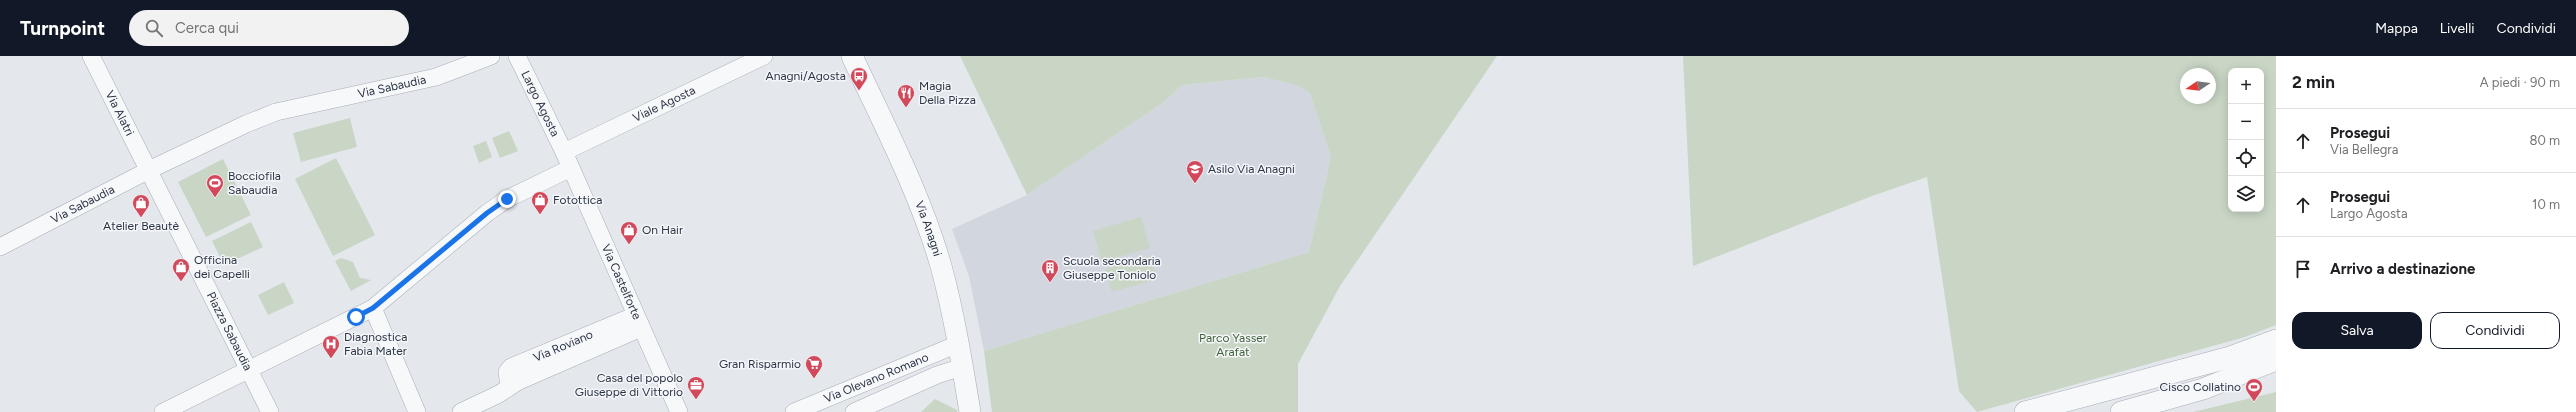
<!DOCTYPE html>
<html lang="it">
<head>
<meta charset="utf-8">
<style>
  body { margin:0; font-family:Figtree,sans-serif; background:#f2f2f2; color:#202124 }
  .controls { position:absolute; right:12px; top:12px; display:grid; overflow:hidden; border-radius:8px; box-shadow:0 2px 10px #0003 }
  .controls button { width:36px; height:36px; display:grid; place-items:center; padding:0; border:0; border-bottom:1px solid #e0e0e0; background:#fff; color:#202124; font:20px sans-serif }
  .compass { position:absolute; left:2180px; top:12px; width:36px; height:36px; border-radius:50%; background:#fff; box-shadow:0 2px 10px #0003; rotate:257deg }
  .stop { position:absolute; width:12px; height:12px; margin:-9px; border:3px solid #1a73e8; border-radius:50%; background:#fff }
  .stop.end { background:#1a73e8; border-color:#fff; box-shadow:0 1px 4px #0008 }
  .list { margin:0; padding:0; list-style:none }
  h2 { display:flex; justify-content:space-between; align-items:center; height:52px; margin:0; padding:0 16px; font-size:17px }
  h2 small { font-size:13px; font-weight:400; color:#757577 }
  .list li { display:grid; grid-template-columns:26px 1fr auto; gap:12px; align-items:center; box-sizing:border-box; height:64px; padding:0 16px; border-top:1px solid #e0e0e0 }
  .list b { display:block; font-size:15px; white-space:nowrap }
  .list p { margin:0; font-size:13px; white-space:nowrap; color:#757577 }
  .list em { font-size:13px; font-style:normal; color:#757577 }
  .actions { display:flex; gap:8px; padding:12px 16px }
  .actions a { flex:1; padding:9px 0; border:1px solid #111827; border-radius:12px; text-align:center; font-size:14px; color:#111827 }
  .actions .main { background:#111827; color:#fff }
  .icon { flex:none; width:22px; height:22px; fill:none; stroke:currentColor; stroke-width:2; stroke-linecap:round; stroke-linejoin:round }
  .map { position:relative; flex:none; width:2276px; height:356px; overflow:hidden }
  header { display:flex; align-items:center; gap:24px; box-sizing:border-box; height:56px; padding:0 20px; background:#111827; color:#fff }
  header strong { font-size:19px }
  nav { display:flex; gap:22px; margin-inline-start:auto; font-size:14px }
  .search { width:280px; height:36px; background:#f2f2f2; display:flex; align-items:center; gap:10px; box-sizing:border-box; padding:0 14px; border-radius:22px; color:#757577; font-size:15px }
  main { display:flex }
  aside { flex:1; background:#fff }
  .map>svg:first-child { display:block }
  .built { fill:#d2d6de }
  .green { fill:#c9d6c5; fill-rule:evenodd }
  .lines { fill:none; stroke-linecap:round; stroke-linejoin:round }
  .minor-casing { stroke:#a9aeb7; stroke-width:18 }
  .tertiary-casing { stroke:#a9aeb7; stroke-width:22 }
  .minor { stroke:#f7f8fa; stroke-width:17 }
  .tertiary { stroke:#f7f8fa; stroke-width:21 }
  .route { stroke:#1a73e8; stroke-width:5 }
  .labels { text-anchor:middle; stroke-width:3; stroke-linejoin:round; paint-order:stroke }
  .poi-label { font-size:12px; fill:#2b3445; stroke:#f4f6f9; text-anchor:start }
  .street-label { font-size:12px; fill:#2b3445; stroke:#f4f6f9 }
  .park-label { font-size:12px; fill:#3f6138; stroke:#f4f6f9 }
</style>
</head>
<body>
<header>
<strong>Turnpoint</strong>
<div class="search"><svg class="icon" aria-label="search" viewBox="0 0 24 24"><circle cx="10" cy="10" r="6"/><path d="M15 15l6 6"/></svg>Cerca qui</div>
<nav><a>Mappa</a><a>Livelli</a><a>Condividi</a></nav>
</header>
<main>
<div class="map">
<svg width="2276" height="356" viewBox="0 0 2276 356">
  <rect width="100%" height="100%" fill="#e4e7ec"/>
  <path class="built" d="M1263 21 1296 29 1310 37 1331 101 1309 196 984 295 969 220 952 173 1027 139 1165 45 1182 29Z"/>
  <g class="green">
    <path d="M960 0H1497L1340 230 1298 308V356H992L984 295 1309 196 1331 101 1310 37 1296 29 1263 21 1182 29 1165 45 1027 139Z"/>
    <path d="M1683 0H2276V269L2245 281 1977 356 1959 335 1927 121 1872 140 1693 210ZM2231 15H2261V153H2231ZM2186 18H2210V42H2186Z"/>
    <path d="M350 62 357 91 301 106 293 77Z"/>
    <path d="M509 75 518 95 500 102 492 82Z"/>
    <path d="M486 85 492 101 479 107 473 90Z"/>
    <path d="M336 102 375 179 333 200 295 123Z"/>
    <path d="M223 103 251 159 206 181 178 126Z"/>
    <path d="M1141 161 1150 192 1102 206 1093 175Z"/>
    <path d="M251 166 263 191 224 209 212 185Z"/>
    <path d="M1151 200 1157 223 1112 236 1105 213Z"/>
    <path d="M341 202 353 206 360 222 371 224 351 235 335 205Z"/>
    <path d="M284 226 294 247 268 259 258 239Z"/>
    <path d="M2276 336V356H2193L2272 337Z"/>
    <path d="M935 343 957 354V356H921Z"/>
  </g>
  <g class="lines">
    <defs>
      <g id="minor">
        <path id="s1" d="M91 0 270 356"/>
        <path id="s2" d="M517 0 564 96 679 356"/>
        <path id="s3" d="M564 96 764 0"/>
        <path id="s4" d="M0 191 149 114 246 68 276 56 436 21 491 0"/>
        <path d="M373 252 417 356"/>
        <path d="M636 259 511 311 507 316 508 323 517 326 641 272"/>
        <path d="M163 356 373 252 487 157 507 143 571 112"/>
        <path d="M461 356 499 338 517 326"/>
        <path id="s5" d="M794 356 958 288"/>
        <path d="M854 356 937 319 962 311"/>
      </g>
      <g id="tertiary">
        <path id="s6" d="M852 0C884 69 920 137 941 210 954 258 962 307 970 356"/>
        <path d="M2025 356 2227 302 2276 284"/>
        <path d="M2121 356 2203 333 2276 304"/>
      </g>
    </defs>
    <use href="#minor" class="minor-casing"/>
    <use href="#tertiary" class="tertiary-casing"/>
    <use href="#minor" class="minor"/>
    <use href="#tertiary" class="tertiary"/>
  </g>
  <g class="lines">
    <path class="route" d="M356 261 373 252 487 157 507 143"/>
  </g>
  <defs>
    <symbol id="bus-pin" viewBox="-11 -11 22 30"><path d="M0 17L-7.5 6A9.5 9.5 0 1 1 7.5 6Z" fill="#d1495b" stroke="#f4f6f9"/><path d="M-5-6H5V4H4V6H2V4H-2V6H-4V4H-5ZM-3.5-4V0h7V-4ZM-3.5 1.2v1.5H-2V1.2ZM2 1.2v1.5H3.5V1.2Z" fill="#fff"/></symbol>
    <symbol id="restaurant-pin" viewBox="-11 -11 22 30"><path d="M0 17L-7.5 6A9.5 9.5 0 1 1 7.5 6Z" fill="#d1495b" stroke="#f4f6f9"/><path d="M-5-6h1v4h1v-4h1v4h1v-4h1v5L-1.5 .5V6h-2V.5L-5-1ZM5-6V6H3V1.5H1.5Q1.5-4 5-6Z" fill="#fff"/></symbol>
    <symbol id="school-pin" viewBox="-11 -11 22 30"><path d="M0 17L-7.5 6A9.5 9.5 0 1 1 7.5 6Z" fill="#d1495b" stroke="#f4f6f9"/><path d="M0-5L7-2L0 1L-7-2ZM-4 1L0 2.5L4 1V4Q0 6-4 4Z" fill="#fff"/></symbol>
    <symbol id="stadium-pin" viewBox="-11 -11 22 30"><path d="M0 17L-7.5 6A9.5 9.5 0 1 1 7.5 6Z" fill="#d1495b" stroke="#f4f6f9"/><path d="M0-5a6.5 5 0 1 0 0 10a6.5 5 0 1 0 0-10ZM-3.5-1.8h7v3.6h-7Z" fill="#fff"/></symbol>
    <symbol id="shop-pin" viewBox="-11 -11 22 30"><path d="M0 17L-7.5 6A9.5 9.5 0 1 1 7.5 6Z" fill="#d1495b" stroke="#f4f6f9"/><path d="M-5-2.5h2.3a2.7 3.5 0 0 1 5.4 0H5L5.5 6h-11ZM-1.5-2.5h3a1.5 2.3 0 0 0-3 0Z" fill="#fff"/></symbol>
    <symbol id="building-pin" viewBox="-11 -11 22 30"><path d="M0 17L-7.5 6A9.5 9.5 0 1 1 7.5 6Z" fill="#d1495b" stroke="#f4f6f9"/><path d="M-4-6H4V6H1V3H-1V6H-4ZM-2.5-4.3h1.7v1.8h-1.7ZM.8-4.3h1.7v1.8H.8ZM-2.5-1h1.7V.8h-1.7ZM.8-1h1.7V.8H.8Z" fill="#fff"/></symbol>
    <symbol id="hospital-pin" viewBox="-11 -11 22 30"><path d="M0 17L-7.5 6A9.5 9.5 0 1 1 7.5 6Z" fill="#d1495b" stroke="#f4f6f9"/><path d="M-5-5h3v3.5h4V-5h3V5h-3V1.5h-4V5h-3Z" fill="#fff"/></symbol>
    <symbol id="supermarket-pin" viewBox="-11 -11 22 30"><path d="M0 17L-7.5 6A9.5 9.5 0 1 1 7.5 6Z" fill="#d1495b" stroke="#f4f6f9"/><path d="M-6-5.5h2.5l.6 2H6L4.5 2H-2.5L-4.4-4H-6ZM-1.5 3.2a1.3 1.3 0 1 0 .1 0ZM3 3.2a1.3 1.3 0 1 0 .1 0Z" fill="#fff"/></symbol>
    <symbol id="office-pin" viewBox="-11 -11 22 30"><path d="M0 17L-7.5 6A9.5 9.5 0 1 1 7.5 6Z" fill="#d1495b" stroke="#f4f6f9"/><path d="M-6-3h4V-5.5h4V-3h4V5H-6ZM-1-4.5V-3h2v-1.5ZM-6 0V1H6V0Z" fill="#fff"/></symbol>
  </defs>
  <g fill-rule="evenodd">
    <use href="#bus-pin" x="849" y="10" width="20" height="27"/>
    <use href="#restaurant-pin" x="896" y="27" width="20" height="27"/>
    <use href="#school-pin" x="1185" y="103" width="20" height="27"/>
    <use href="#stadium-pin" x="205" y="117" width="20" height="27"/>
    <use href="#shop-pin" x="530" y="134" width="20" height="27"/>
    <use href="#shop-pin" x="131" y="137" width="20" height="27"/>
    <use href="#shop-pin" x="619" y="164" width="20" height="27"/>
    <use href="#shop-pin" x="171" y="201" width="20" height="27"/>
    <use href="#building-pin" x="1040" y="202" width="20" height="27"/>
    <use href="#hospital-pin" x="321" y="278" width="20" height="27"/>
    <use href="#supermarket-pin" x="804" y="298" width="20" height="27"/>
    <use href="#office-pin" x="686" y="319" width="20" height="27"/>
    <use href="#stadium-pin" x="2244" y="321" width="20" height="27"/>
  </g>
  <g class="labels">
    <g class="poi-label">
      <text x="846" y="24" text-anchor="end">Anagni/Agosta</text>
      <text x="919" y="34">Magia<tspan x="919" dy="14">Della Pizza</tspan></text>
      <text x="1208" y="117">Asilo Via Anagni</text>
      <text x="228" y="124">Bocciofila<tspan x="228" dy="14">Sabaudia</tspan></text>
      <text x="553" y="148">Fotottica</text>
      <text x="141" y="174" text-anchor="middle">Atelier Beautè</text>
      <text x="642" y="178">On Hair</text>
      <text x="194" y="208">Officina<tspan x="194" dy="14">dei Capelli</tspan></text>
      <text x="1063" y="209">Scuola secondaria<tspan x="1063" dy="14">Giuseppe Toniolo</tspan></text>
      <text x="344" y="285">Diagnostica<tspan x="344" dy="14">Fabia Mater</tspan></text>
      <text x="801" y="312" text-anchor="end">Gran Risparmio</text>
      <text x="683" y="326" text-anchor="end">Casa del popolo<tspan x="683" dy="14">Giuseppe di Vittorio</tspan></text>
      <text x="2241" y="335" text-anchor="end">Cisco Collatino</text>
    </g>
    <g class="street-label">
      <text dy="4" stroke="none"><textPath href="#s4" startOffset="426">Via Sabaudia</textPath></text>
      <text dy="4" stroke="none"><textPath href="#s2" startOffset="53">Largo Agosta</textPath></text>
      <text dy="4" stroke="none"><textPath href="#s3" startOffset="111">Viale Agosta</textPath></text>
      <text dy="4" stroke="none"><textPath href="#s1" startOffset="64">Via Alatri</textPath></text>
      <text dy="4" stroke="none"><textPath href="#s4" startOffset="93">Via Sabaudia</textPath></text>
      <text dy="4" stroke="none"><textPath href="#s6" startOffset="189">Via Anagni</textPath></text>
      <text dy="4" stroke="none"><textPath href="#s2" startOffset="249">Via Castelforte</textPath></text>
      <text dy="4" stroke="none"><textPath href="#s1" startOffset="308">Piazza Sabaudia</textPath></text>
      <text transform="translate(563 290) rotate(-23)" y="4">Via Roviano</text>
      <text dy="4" stroke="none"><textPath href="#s5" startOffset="89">Via Olevano Romano</textPath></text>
    </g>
    <g class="park-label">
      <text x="1233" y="286">Parco Yasser<tspan x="1233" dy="14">Arafat</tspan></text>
    </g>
  </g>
</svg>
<div class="controls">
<button>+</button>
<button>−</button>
<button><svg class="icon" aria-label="locate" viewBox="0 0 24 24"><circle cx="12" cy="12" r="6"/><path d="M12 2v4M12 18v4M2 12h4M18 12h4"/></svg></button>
<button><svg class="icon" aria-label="layers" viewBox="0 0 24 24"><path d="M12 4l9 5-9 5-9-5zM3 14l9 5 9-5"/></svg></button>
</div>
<svg class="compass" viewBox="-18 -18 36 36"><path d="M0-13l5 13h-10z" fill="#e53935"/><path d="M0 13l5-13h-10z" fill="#757577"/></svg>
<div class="stop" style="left:356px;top:261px"></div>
<div class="stop end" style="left:507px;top:143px"></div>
</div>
<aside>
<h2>2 min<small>A piedi · 90 m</small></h2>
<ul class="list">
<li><svg class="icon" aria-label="ahead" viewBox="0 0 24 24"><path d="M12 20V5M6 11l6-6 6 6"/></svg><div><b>Prosegui</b><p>Via Bellegra</p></div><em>80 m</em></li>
<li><svg class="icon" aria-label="ahead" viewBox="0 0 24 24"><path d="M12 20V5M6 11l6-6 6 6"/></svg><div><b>Prosegui</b><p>Largo Agosta</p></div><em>10 m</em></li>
<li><svg class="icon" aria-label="arrive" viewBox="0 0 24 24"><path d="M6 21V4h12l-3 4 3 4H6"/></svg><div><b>Arrivo a destinazione</b></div></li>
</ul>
<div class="actions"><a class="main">Salva</a><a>Condividi</a></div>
</aside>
</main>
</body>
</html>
